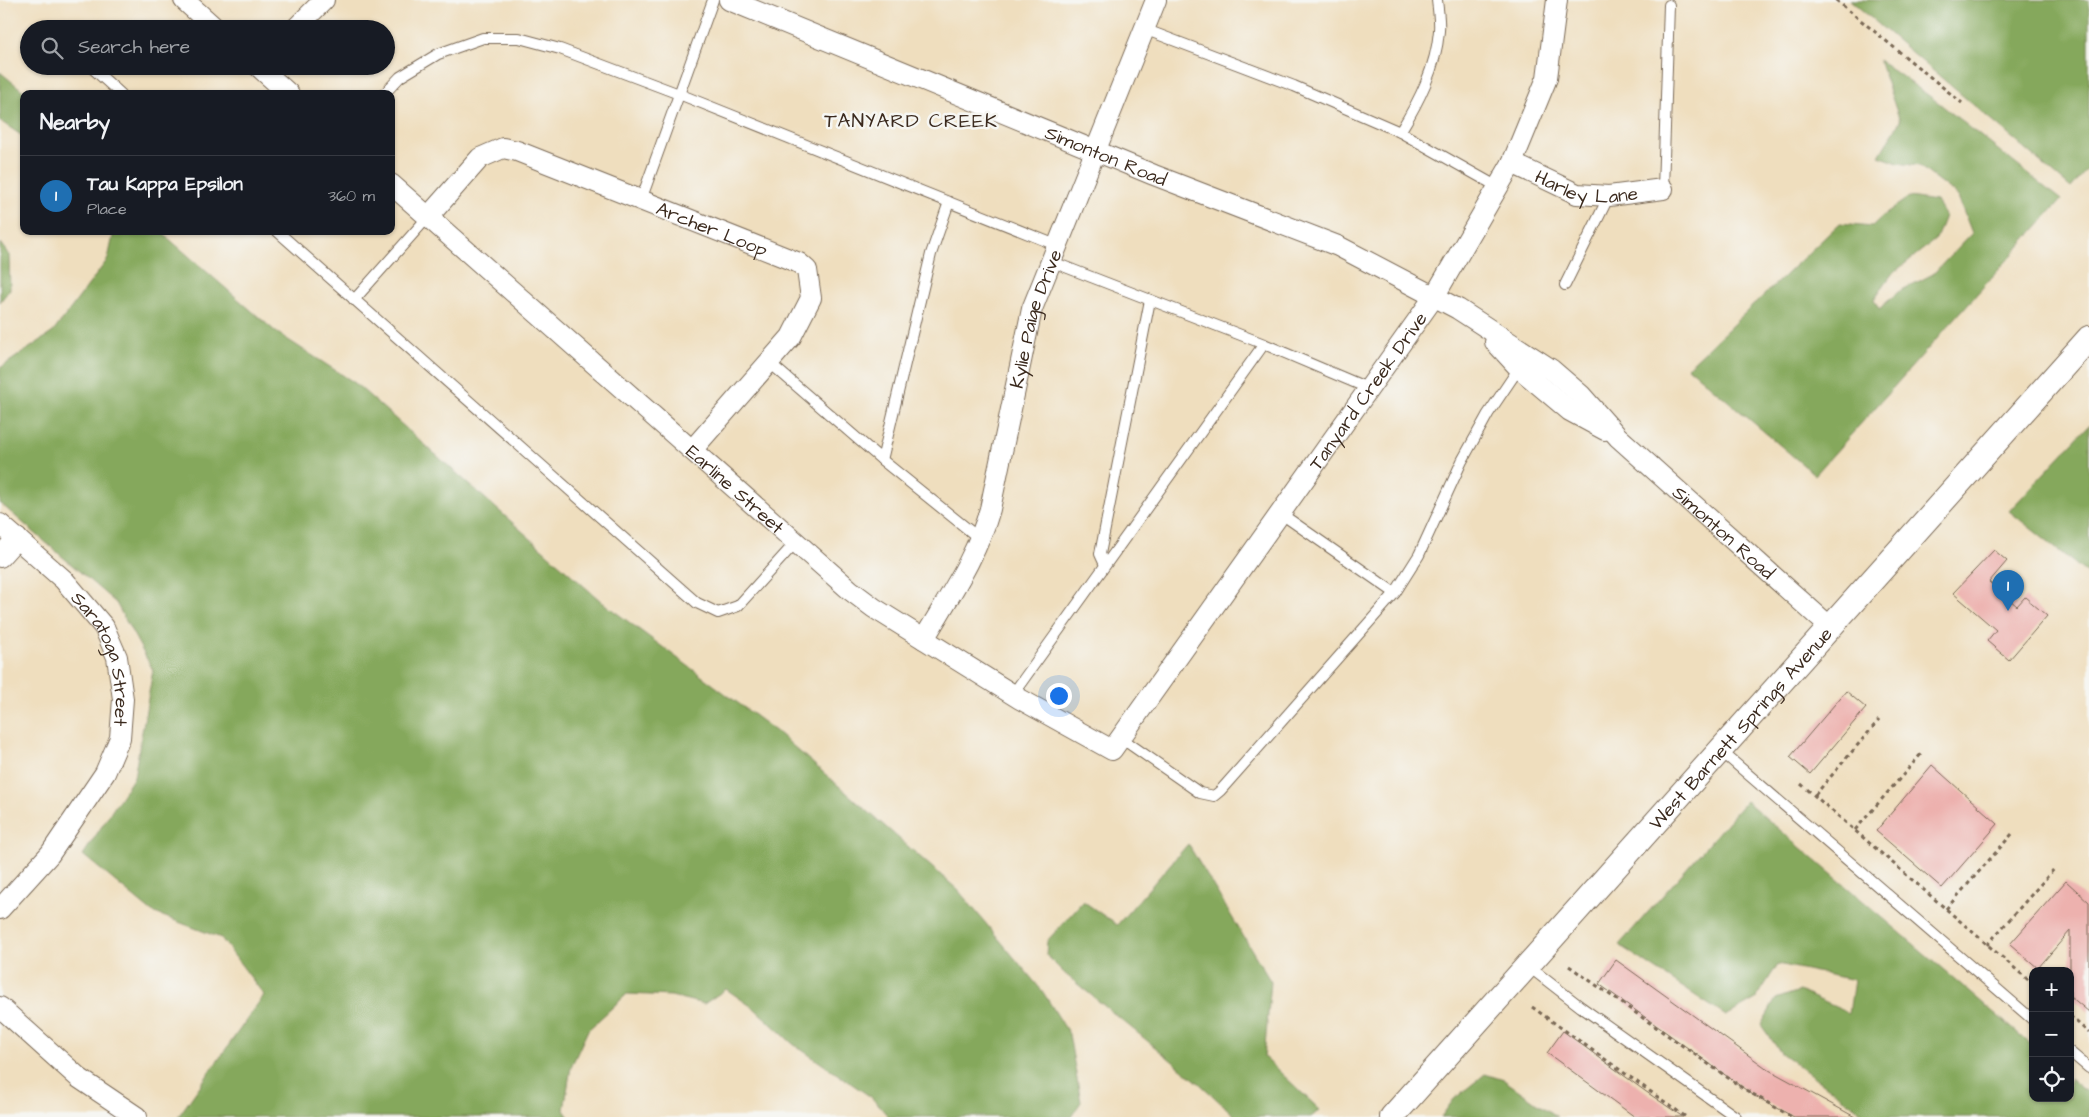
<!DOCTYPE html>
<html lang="en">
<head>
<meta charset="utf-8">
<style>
  body { margin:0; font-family:"Architects Daughter",sans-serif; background:#242831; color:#f1f3f6 }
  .controls { position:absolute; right:15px; bottom:15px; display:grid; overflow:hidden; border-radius:10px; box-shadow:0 1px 4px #0004 }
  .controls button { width:45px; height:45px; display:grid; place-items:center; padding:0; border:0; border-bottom:1px solid #363941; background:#171b24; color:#f1f3f6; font:25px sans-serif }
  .you { position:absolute; left:1058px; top:695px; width:18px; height:18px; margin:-12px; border:4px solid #fff; border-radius:50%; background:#1a73e8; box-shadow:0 0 0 8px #1a73e833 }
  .badge { display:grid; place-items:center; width:32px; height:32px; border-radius:50%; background:#1f6fb2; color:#fff; font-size:16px; font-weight:700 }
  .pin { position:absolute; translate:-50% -41px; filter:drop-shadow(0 1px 2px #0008) }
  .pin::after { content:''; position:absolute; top:26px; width:18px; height:15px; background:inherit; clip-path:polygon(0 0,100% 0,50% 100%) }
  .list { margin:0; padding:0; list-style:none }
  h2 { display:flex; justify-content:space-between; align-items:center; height:65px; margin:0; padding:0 20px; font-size:21px }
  h2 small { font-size:16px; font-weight:400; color:#9ea1a6 }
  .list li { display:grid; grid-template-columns:32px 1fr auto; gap:15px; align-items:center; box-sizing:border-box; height:80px; padding:0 20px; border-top:1px solid #363941 }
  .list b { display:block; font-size:19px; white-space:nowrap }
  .list p { margin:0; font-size:16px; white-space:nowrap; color:#9ea1a6 }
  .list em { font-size:16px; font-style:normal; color:#9ea1a6 }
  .icon { flex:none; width:28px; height:28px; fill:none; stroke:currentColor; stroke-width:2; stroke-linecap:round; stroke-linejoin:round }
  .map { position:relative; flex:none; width:2089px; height:1117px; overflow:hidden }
  .search { position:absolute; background:#171b24; box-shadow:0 1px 4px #0004; left:20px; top:20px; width:375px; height:55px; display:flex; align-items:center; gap:12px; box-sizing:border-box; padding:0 18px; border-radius:28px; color:#9ea1a6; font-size:19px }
  .panel { position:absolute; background:#171b24; box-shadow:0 1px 4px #0004; left:20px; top:90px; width:375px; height:145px; border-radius:10px }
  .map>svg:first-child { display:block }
  .forest { fill:#85a85c; stroke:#60693d }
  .building { fill:#edb1ae }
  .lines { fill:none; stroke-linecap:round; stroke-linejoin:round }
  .service-casing { stroke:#7a6956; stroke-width:12 }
  .minor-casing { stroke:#7a6956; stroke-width:22 }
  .tertiary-casing { stroke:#7a6956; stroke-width:26 }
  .path { stroke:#7a6956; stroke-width:3; stroke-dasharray:4 4; stroke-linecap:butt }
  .service { stroke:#fff; stroke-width:10 }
  .minor { stroke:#fff; stroke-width:20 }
  .tertiary { stroke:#fff; stroke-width:24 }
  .labels { text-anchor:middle; stroke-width:5; stroke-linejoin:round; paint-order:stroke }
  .street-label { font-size:19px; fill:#3b2a1e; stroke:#f6f6f2 }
  .neighbourhood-label { font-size:20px; letter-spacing:1px; fill:#3b2a1e; stroke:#f6f6f2 }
</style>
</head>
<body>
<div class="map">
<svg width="2089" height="1117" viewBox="0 0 2089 1117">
  <rect width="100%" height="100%" fill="#f6f6f2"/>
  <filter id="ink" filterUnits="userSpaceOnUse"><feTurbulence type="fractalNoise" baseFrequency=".02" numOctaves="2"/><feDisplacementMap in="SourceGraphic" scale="10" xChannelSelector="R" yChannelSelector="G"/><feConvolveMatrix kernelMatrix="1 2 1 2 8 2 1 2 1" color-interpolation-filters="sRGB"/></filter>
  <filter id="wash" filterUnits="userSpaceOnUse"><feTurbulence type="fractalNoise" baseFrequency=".0096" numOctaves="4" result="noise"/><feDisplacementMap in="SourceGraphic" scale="20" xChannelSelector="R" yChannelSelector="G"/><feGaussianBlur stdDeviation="1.12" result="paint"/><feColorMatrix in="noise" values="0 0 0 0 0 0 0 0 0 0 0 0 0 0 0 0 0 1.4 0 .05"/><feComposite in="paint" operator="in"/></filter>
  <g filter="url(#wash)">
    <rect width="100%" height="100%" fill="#efdebe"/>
    <g class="forest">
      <path d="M1850 0H2089V167L2071 188Z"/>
      <path d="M1879 60 1939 103 2061 200 1815 475 1688 367 1840 223 1872 226 1886 213 1909 197 1936 201 1945 216 1936 239 1892 274 1874 299 1879 309 1898 292 1933 274 1972 233 1957 195 1919 166 1898 163 1879 156 1900 121Z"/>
      <path d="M0 72 27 94H24V137L0 121Z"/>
      <path d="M114 231H160L276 332 355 383 602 602 777 732 958 890 1043 992 1069 1034 1081 1102 1071 1117H889L871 1097 793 1044 755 1009 726 989 704 1004 671 996 627 994 588 1030 571 1067 564 1110 569 1117H178L264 995 221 938 152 912 83 855 134 777 153 670 116 603 0 503V368L53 332 108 259Z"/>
      <path d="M0 243 9 255 10 289 0 302Z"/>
      <path d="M2089 425V575L2009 511Z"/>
      <path d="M1746 801 2033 1046V1098H2070V1078L2089 1094V1117H1869L1781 1053 1761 1025 1776 999 1799 991 1849 1013 1854 980 1778 964 1756 999 1726 1016 1619 945Z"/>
      <path d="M1188 844 1271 982 1264 1057 1320 1110 1311 1117H1236L1199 1083 1064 973 1046 955 1047 941 1083 901 1117 925Z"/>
      <path d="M1485 1074 1504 1080 1557 1117H1441L1454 1099Z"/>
    </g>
    <g id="blocks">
      <g class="building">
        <path d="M1994 550 2007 561 1989 582 2017 606 2025 597 2047 616 2009 660 1987 641 1996 630 1953 593Z"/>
        <path d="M1846 691 1866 708 1810 774 1790 757Z"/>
        <path d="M1932 765 1998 824 1942 888 1876 831Z"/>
        <path d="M2066 881 2089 902V1012L2070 996V931L2038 968 2010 944Z"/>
        <path d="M1616 960 1769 1070 1855 1117H1794L1753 1095 1599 984Z"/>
        <path d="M1563 1031 1645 1091 1683 1117H1635L1547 1053Z"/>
      </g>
    </g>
  </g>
  <g filter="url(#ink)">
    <use href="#blocks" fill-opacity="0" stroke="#7a6956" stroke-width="1"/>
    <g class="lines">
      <defs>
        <g id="service">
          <path d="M1144 29 1294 86 1400 132 1498 187"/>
          <path d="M90 66 121 94"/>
          <path d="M384 94 400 77 438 54 483 38H519L560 49 679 94 1056 245"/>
          <path d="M1400 132C1419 101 1436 68 1439 31 1440 21 1438 10 1437 0"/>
          <path d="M1663 189 1669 5"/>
          <path d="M641 200 713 0"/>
          <path d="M277 231 697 603 718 613 738 606 796 542"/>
          <path d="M1050 261 1264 344 1370 389"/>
          <path d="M1565 285 1609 196"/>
          <path d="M354 300 428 217"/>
          <path d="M770 363 882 460 980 539"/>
          <path d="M882 460 931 254 949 202"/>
          <path d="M1280 513 1395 593"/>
          <path d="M1105 565 1100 554 1150 300"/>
          <path d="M1013 694 1264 344"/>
          <path d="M1121 738 1200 793 1214 796 1220 791 1395 593 1419 555 1462 461 1488 414 1519 368"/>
          <path d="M1721 751 2033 1020"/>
          <path d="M1528 966 1581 1007 1736 1117"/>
          <path d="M2070 1052 2089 1068"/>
        </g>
        <g id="minor">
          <path d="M184 0 216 29"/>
          <path id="s1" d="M729 0 1154 175 1338 246 1458 309 1552 370 1581 395 1618 437 1831 628"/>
          <path d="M295 29 324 0"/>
          <path d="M258 66 289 94"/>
          <path id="s2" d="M1512 163 1577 194 1609 196 1663 189"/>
          <path id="s3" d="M391 184 850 590 874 608 1020 699 1112 750 1434 297 1512 163 1547 78 1557 0"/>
          <path id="s4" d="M428 217 480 158 503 148 517 151 779 255 799 263 807 270 811 298 791 337 692 450"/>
          <path d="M1495 342 1519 368 1570 411 1605 430"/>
          <path id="s5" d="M0 524 64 580 104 627 117 657 123 699 120 738 105 773 50 854 0 909"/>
          <path d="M0 557 17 538"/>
          <path id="s6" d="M924 639C949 596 977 556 990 509L1032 309 1156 0"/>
          <path d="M0 1007 79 1078 137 1117"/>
        </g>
        <g id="tertiary">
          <path id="s7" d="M1392 1117 2089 338"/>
        </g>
      </defs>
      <use href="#service" class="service-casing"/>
      <use href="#minor" class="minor-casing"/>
      <use href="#tertiary" class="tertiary-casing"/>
      <g class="path">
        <path d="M1836 0 1962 103"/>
        <path d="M1801 784 2033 984"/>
        <path d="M1815 795 1879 720"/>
        <path d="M1855 830 1922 753"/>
        <path d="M1946 909 2012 834"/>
        <path d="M1987 945 2055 868"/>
        <path d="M1569 966 1744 1089 1792 1117"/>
        <path d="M1532 1007 1686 1117"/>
        <path d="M2070 1016 2089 1033"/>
      </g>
      <use href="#service" class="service"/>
      <use href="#minor" class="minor"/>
      <use href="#tertiary" class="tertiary"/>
    </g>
  </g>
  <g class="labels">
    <g class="street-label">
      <text dy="7" stroke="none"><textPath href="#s1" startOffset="408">Simonton Road</textPath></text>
      <text dy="7" stroke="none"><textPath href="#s2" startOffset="80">Harley Lane</textPath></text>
      <text dy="7" stroke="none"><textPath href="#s4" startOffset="328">Archer Loop</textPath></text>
      <text dy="7" stroke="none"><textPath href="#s6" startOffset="342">Kylie Paige Drive</textPath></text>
      <text dy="7" stroke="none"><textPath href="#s3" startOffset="1361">Tanyard Creek Drive</textPath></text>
      <text dy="7" stroke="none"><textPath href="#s3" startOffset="460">Earline Street</textPath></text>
      <text dy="7" stroke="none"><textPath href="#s1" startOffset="1141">Simonton Road</textPath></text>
      <text dy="7" stroke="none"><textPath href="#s5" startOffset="176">Saratoga Street</textPath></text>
      <text dy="7" stroke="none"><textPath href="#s7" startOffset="522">West Barnett Springs Avenue</textPath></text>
    </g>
    <g class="neighbourhood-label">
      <text x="911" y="127">TANYARD CREEK</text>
    </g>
  </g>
</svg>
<div class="controls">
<button>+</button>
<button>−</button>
<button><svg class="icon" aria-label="locate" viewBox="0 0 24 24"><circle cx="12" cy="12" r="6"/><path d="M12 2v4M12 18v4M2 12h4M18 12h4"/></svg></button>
</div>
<div class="you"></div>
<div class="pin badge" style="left:2008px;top:611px">1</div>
<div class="search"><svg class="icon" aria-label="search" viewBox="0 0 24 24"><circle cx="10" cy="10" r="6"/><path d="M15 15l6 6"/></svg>Search here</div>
<section class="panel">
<h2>Nearby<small></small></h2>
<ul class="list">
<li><span class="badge">1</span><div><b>Tau Kappa Epsilon</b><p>Place</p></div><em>360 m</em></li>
</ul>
</section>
</div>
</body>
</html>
